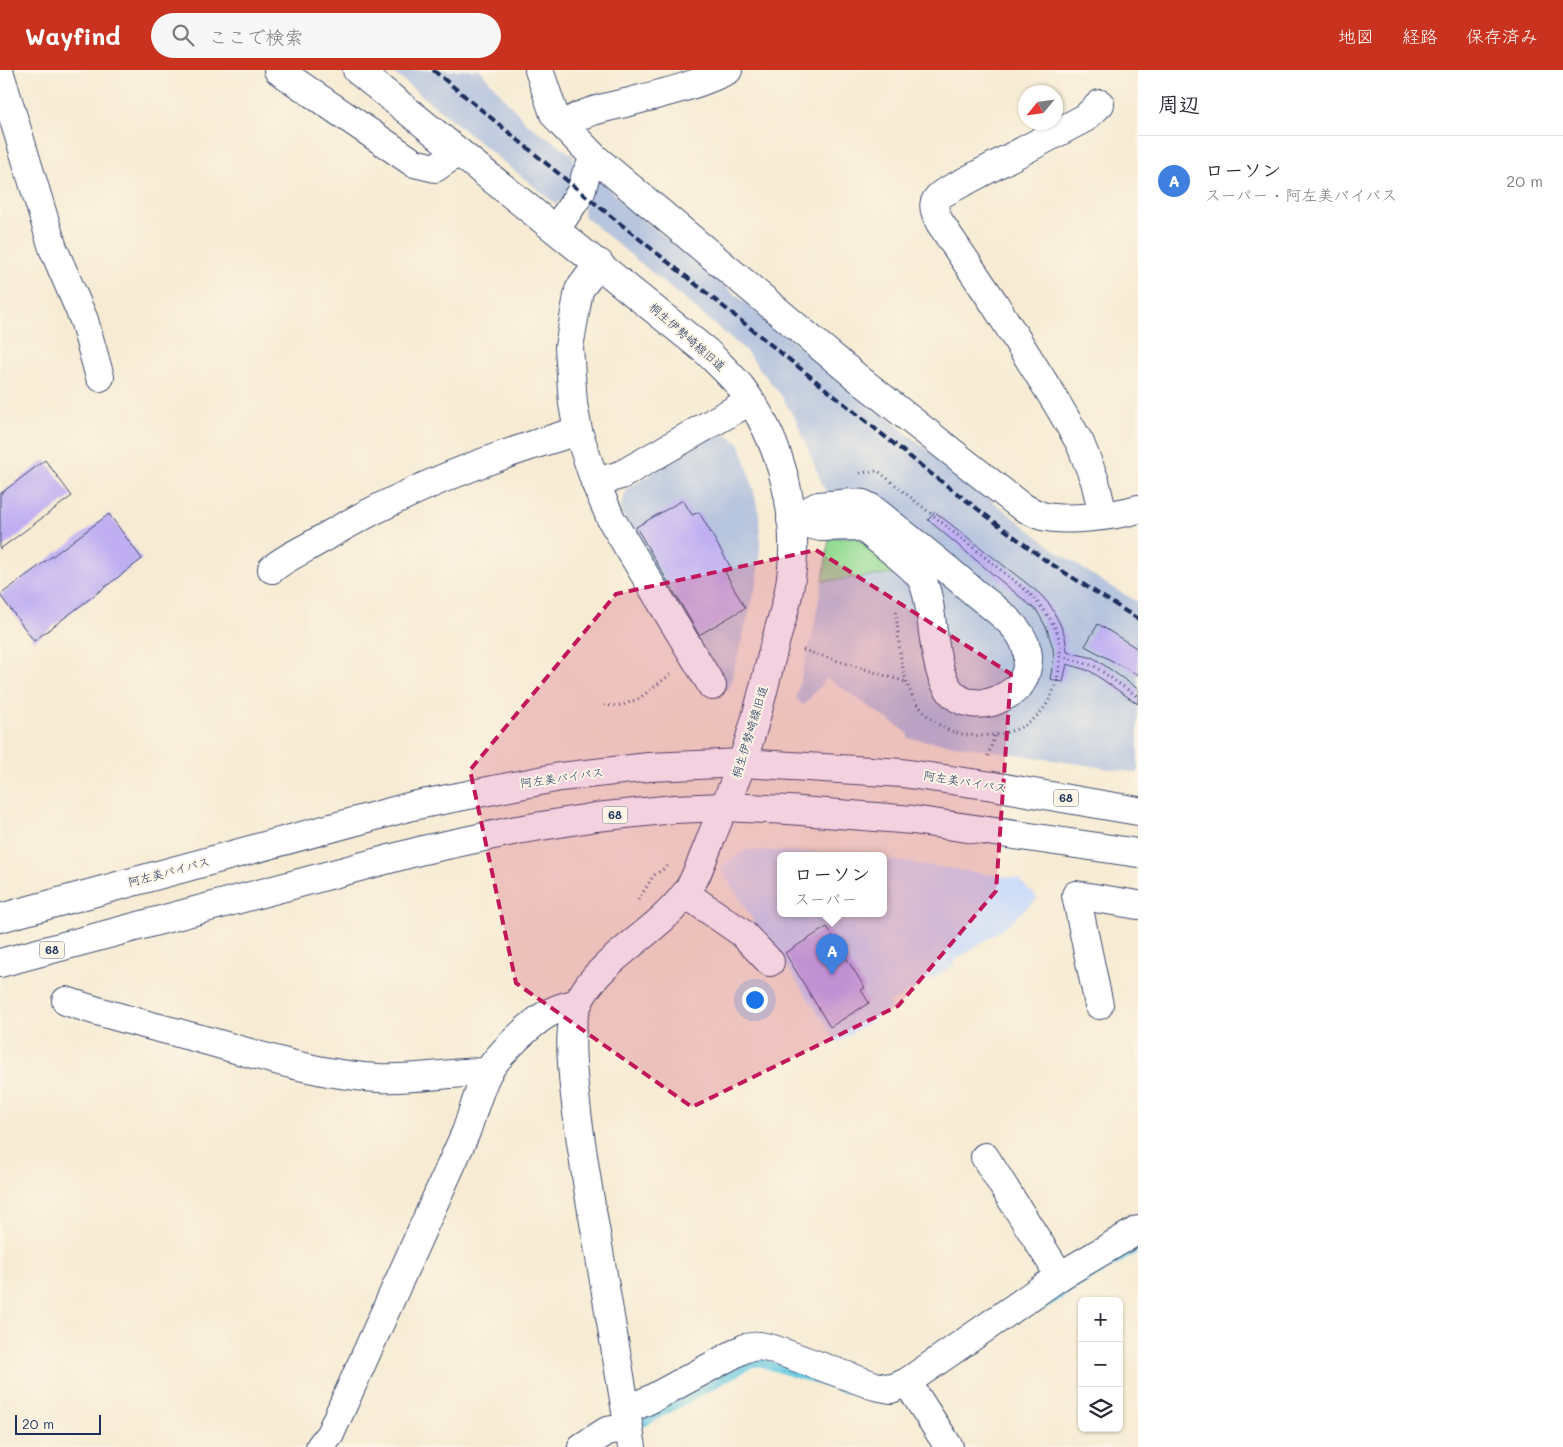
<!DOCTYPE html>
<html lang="ja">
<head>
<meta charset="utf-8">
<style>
  body { margin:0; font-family:Mali,"Klee One",sans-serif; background:#f7f7f7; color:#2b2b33 }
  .controls { position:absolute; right:15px; bottom:15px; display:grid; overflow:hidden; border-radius:8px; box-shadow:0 1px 4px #0004 }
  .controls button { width:45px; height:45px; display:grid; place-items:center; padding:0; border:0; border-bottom:1px solid #e1e1e2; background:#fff; color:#2b2b33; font:25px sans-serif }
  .compass { position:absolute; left:1018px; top:15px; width:45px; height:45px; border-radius:50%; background:#fff; box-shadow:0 1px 4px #0004; rotate:241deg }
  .scale { position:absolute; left:15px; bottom:12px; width:86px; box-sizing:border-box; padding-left:5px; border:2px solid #1b2f5e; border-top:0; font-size:14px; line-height:18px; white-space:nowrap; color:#1b2f5e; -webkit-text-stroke:4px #fcf5e5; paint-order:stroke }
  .you { position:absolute; left:754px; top:929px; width:18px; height:18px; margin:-12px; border:4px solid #fff; border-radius:50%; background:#1a73e8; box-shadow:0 0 0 8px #1a73e833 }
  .badge { display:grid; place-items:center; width:32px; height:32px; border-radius:50%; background:#c8321e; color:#fff; font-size:16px; font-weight:700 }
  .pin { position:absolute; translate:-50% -41px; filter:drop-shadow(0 1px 2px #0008) }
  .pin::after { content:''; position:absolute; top:26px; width:18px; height:15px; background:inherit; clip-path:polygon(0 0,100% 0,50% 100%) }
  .popup { position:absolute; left:777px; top:782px; width:110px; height:65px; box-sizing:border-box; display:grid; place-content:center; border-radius:8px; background:#fff; filter:drop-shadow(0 1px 4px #0005); font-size:16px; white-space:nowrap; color:#7c7c81 }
  .popup b { font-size:19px; color:#2b2b33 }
  .popup::after { content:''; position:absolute; left:50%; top:100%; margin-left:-10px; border:10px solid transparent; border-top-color:#fff }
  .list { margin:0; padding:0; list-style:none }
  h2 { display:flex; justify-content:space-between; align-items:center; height:65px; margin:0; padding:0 20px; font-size:21px }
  h2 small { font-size:16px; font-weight:400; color:#7c7c81 }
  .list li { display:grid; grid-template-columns:32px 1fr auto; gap:15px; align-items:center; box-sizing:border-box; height:90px; padding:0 20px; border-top:1px solid #e1e1e2 }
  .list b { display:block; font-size:19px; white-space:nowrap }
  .list p { margin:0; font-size:16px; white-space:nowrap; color:#7c7c81 }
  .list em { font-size:16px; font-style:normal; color:#7c7c81 }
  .icon { flex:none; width:28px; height:28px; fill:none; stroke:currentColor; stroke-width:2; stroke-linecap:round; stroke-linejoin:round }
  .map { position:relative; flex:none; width:1138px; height:1377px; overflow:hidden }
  header { display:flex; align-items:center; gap:30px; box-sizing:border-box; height:70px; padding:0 25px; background:#c8321e; color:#fff }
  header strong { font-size:24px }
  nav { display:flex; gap:28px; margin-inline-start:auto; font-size:18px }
  .search { width:350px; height:45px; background:#f7f7f7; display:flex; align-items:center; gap:12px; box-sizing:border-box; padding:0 18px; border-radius:28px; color:#7c7c81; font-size:19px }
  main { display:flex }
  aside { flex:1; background:#fff }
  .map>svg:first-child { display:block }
  .built { fill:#cbdbf9 }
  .industrial { fill:#b7c5de }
  .green { fill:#96db94; stroke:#588579 }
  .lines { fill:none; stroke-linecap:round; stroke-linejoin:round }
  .stream { stroke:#63c7e1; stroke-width:9 }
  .building { fill:#bfaff2 }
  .minor-casing { stroke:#3c4b70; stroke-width:30 }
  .major-casing { stroke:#3c4b70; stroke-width:30 }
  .path { stroke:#3c4b70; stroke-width:3; stroke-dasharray:1 4; stroke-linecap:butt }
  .minor { stroke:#fff; stroke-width:28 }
  .major { stroke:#fff; stroke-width:28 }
  .rail { stroke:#1b2f5e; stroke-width:4; stroke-dasharray:8 4; stroke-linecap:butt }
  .marked { fill:#c2185b; fill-opacity:0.2; stroke:#c2185b; stroke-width:4; stroke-dasharray:10 6; stroke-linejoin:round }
  .labels { text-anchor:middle; stroke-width:4; stroke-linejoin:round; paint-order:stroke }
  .shield { fill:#fcf5e5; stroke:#5e6a86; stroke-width:1 }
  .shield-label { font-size:11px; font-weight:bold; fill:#1b2f5e }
  .street-label { font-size:12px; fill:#1b2f5e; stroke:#fcf5e5 }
</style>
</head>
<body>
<header>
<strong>Wayfind</strong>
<div class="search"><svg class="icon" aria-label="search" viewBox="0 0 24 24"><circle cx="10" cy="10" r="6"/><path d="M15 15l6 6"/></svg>ここで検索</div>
<nav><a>地図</a><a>経路</a><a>保存済み</a></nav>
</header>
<main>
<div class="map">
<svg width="1138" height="1377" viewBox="0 0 1138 1377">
  <rect width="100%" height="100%" fill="#fcf5e5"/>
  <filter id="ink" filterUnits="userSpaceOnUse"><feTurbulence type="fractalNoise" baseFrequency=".02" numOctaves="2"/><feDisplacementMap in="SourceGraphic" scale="10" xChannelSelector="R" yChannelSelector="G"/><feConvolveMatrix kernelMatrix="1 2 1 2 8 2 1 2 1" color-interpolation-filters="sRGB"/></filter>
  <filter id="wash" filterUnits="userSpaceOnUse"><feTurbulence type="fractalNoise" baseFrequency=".0096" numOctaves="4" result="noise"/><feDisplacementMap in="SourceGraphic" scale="20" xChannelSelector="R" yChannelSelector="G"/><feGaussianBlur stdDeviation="1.12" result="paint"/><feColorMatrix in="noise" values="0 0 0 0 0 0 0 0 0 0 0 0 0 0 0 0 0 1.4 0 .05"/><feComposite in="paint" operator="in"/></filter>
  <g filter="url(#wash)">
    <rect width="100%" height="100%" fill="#f7ebd3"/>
    <path class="built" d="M747 780 832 783 856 786H781V844H883V789L1021 809 1022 813 1038 828 1005 857 953 892 954 895 889 933 891 938 837 973 781 887 776 886 721 800 726 792Z"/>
    <g class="industrial">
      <path d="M390 0H480L526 53 573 85 576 96 569 123 556 134Z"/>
      <path d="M598 107 625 135 922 376 1058 482 1111 517 1138 532V703L908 668V663L827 608 803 636 796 627 812 566 829 474 830 450 826 423 796 350 780 324 745 280 584 146 583 139Z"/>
      <path d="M720 361 740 374 749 402 759 444 760 476 757 513 728 622 669 529 620 440 627 419Z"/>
    </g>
    <path class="green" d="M856 467 903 503 823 511 829 468Z"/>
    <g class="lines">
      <g class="stream">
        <path d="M1037 1239 1138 1177"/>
        <path d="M642 1353 751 1293 760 1292 845 1319"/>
      </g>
    </g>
    <g id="blocks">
      <g class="building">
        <path d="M45 390 72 426 0 479V424Z"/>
        <path d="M683 430 692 445 699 442 731 498 725 502 745 538 699 565 636 457Z"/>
        <path d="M935 442 1039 523 1050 535 1059 552 1065 566 1067 582 1094 588 1138 619V634L1090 601 1067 594 1063 612 1050 609 1054 588 1053 578 1047 559 1037 541 928 450Z"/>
        <path d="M109 444 142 489 34 571 0 525Z"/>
        <path d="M1098 554 1138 579V605L1085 576Z"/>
        <path d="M827 857 865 918 861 920 869 933 830 957 785 883Z"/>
      </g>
    </g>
  </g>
  <g filter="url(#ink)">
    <use href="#blocks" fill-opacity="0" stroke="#3c4b70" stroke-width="1"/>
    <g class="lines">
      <defs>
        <g id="minor">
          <path d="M278 0 414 93 435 98 458 82"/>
          <path d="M357 0 707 282C718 293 730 304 740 316 783 372 802 451 789 520 785 543 776 566 771 589 760 634 749 678 731 721 723 739 715 757 708 776 701 792 696 810 685 824 654 867 585 895 574 946 569 968 572 994 574 1017 578 1053 583 1088 589 1124 604 1208 618 1292 632 1377"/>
          <path d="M539 0 554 44 562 54 595 88 859 309 1018 434C1026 439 1033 443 1042 446 1066 452 1114 446 1138 439"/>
          <path d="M0 4 53 178 84 250 100 307"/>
          <path d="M1100 34 1085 48 945 122C930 131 933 139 940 153L994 233 1056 332 1080 373 1095 411 1103 445"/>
          <path d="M564 55C582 42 603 38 625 33 660 24 696 16 728 0"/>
          <path d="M556 159 581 122 586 104 595 88"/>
          <path d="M599 193 579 220 569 277 573 334 578 361 595 412 611 449 712 616"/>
          <path d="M595 412 621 405 750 331"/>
          <path d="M853 433 863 434 871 438C906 466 941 493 974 522 988 534 1005 545 1017 560 1021 565 1025 573 1027 580 1030 591 1026 607 1019 616 1013 622 1004 627 997 630 989 634 979 634 971 633 925 626 939 542 922 510 917 499 877 469 866 460L856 456 821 457 791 450 818 436Z"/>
          <path d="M272 499C286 487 304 480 320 470 401 422 488 387 578 361"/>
          <path d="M686 824 742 863 770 892"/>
          <path d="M66 931C112 947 161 958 208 971 264 987 320 1005 378 1008 415 1010 451 1002 488 1002"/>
          <path d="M1099 935 1076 825 1138 835"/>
          <path d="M985 1087 1060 1206"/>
          <path d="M907 1312 949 1377"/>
          <path d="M626 1336 640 1334 651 1329 745 1278 760 1276 773 1279 875 1316 891 1319 907 1312 1060 1206 1138 1160"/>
          <path d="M320 1377 330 1364 466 1062C473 1042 478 1022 487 1004 496 986 533 951 551 942 559 938 568 935 577 934"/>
          <path d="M582 1377 607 1361 629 1357"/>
        </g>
        <g id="major">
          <path d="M0 848 412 736 560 707 649 697 743 693 902 703 993 716 1138 741"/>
          <path d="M0 893 423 780 517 760 596 747 674 739 724 737 789 740 913 750 1138 783"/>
        </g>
      </defs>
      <use href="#minor" class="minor-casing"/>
      <use href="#major" class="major-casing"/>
      <g class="path">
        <path d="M860 403 878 401 1028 522C1039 534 1051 547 1057 562 1061 574 1061 587 1059 600 1056 617 1050 634 1036 647 1018 665 979 670 954 662 941 658 926 646 918 635 899 608 899 571 896 540"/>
        <path d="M803 580 906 612"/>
        <path d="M1061 586 1094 596 1138 627"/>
        <path d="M604 636 623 635 640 628 671 604"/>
        <path d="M988 686 995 664"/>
        <path d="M638 830 654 805 668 796"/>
      </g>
      <use href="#minor" class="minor"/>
      <use href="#major" class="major"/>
      <path class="rail" d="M433 0 581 122 934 406 1045 490 1138 549"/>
    </g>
  </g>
  <path class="marked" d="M816 480 1011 604 996 821 898 936 692 1037 516 913 470 700 616 524Z"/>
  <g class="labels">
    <g class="shield">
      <rect x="1053.5" y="719.5" width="25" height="17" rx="4"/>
      <rect x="602.5" y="736.5" width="25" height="17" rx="4"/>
      <rect x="39.5" y="871.5" width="25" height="17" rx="4"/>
    </g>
    <g class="shield-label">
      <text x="1066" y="732">68</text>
      <text x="615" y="749">68</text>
      <text x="52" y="884">68</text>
    </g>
    <g class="street-label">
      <text transform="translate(687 267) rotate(41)" y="4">桐生伊勢崎線旧道</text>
      <text transform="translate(750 662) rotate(-73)" y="4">桐生伊勢崎線旧道</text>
      <text transform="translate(562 708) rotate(-8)" y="4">阿左美バイパス</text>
      <text transform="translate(965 712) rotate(9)" y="4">阿左美バイパス</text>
      <text transform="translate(169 802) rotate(-15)" y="4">阿左美バイパス</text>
    </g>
  </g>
</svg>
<div class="controls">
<button>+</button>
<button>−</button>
<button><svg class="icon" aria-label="layers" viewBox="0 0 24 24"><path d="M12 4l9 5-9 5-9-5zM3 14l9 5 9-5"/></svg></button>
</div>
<svg class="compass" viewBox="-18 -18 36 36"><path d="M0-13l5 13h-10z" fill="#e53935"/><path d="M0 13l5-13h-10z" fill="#7c7c81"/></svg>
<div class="scale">20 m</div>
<div class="you"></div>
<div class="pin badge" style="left:832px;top:905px;background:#3f7fe0">A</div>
<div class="popup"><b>ローソン</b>スーパー</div>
</div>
<aside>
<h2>周辺<small></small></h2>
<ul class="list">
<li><span class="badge" style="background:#3f7fe0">A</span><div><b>ローソン</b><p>スーパー · 阿左美バイパス</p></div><em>20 m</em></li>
</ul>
</aside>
</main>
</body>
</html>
